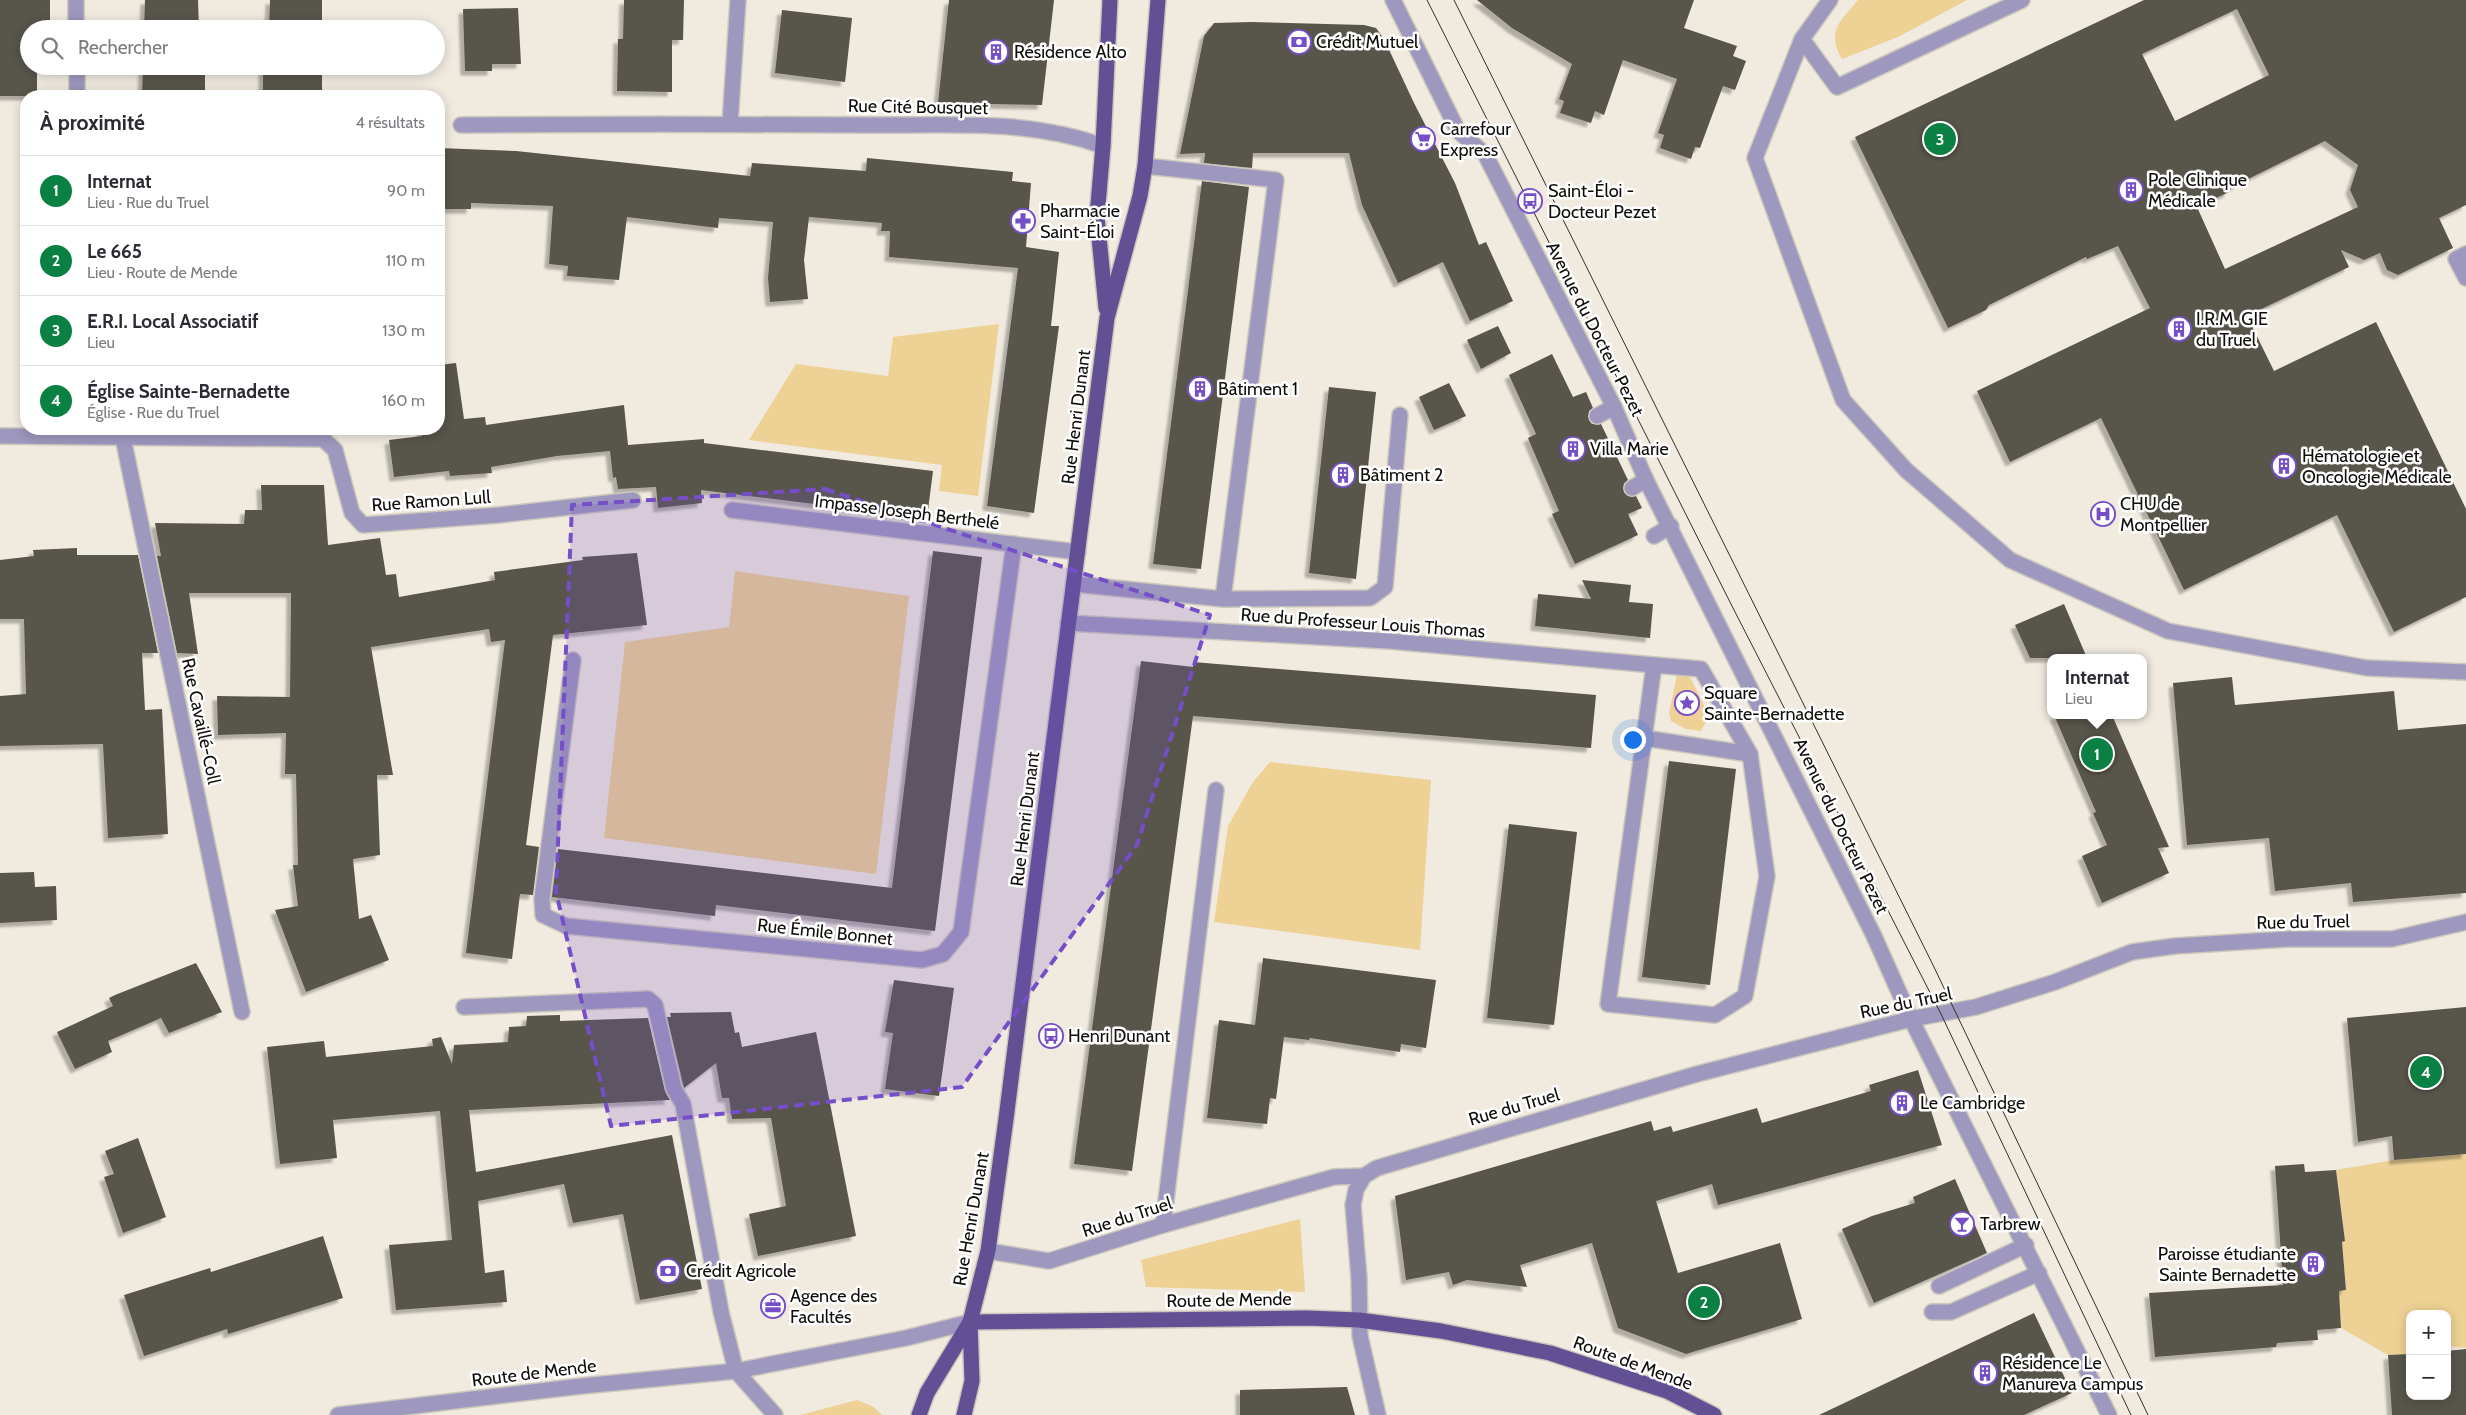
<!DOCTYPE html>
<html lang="fr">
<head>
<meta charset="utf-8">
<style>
  body { margin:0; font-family:Cabin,sans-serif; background:#f2f2f3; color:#2b2b33 }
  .controls { position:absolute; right:15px; bottom:15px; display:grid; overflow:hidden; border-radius:10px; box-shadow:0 2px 12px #0003 }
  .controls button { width:45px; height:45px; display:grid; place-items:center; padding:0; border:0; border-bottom:1px solid #e1e1e2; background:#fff; color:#2b2b33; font:25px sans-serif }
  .you { position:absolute; left:1632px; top:739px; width:18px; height:18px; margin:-12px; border:4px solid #fff; border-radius:50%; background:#1a73e8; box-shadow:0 0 0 8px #1a73e833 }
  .badge { display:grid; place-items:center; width:32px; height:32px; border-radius:50%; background:#0b8043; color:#fff; font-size:16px; font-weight:700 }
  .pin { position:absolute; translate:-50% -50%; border:2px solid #fff; box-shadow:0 1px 5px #0006 }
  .popup { position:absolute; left:2047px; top:654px; width:100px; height:65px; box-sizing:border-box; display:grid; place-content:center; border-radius:10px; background:#fff; filter:drop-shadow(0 1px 4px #0005); font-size:16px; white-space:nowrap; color:#7c7c81 }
  .popup b { font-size:19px; color:#2b2b33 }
  .popup::after { content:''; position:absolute; left:50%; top:100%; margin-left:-10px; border:10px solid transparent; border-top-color:#fff }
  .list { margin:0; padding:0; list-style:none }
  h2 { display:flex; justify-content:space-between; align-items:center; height:65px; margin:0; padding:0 20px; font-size:21px }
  h2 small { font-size:16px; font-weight:400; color:#7c7c81 }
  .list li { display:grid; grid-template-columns:32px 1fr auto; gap:15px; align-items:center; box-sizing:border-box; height:70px; padding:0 20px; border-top:1px solid #e1e1e2 }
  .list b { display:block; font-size:19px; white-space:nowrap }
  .list p { margin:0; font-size:16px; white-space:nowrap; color:#7c7c81 }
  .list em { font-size:16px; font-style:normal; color:#7c7c81 }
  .icon { flex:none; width:28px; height:28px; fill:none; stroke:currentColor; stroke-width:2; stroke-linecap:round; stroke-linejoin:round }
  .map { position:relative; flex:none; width:2466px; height:1415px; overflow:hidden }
  .search { position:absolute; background:#fff; box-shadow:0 2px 12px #0003; left:20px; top:20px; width:425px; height:55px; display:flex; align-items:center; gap:12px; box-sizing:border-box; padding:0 18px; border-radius:28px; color:#7c7c81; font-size:19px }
  .panel { position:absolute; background:#fff; box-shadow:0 2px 12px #0003; left:20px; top:90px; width:425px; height:345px; border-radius:20px }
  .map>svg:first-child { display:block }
  .green { fill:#eed194 }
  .building { fill:#59544b; fill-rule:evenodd; filter:url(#shadow) }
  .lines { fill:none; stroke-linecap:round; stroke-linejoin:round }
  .minor-casing { stroke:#ccc7bd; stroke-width:18 }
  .major-casing { stroke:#ccc7bd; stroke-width:18 }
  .minor { stroke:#9e97be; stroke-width:15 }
  .major { stroke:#615094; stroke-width:15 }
  .tram { stroke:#32302b; stroke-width:1 }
  .marked { fill:#754ec8; fill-opacity:0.2; stroke:#754ec8; stroke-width:4; stroke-dasharray:10 6; stroke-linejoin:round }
  .labels { text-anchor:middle; stroke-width:5; stroke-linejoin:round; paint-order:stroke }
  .poi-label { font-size:18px; fill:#0f0d09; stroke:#fff; text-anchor:start }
  .street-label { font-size:18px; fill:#0f0d09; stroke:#fff }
</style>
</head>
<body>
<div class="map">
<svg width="2466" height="1415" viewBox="0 0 2466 1415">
  <defs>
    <filter id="shadow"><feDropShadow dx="-4.5" dy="4.5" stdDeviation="1" flood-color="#0004"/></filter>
  </defs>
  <rect width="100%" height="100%" fill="#f0eadf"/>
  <g class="green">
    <path d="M1858 0H1967L1898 37 1842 59C1826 31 1840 22 1858 0Z"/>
    <path d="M999 324 978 496 939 491 942 465 749 440 796 364 888 376 893 337Z"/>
    <path d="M735 571 909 596 876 874 604 838 625 642 729 627Z"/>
    <path d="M1677 675 1690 677 1704 705 1707 720 1701 731 1686 729 1671 721 1669 713Z"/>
    <path d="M1270 762 1431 780 1420 950 1214 922 1228 826 1253 782Z"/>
    <path d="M2466 1154V1348L2447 1346V1314H2410V1354L2388 1355 2341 1328 2339 1291 2346 1290 2342 1242 2345 1241 2336 1170 2394 1160Z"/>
    <path d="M1300 1219 1305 1292 1146 1287 1141 1260Z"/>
    <path d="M857 1400 874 1407 882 1415H800Z"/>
  </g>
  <g class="building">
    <path d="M0 0H50V29H29V66H37V96H0Z"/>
    <path d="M145 0H198L199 29H144Z"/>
    <path d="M270 0H322V29H269Z"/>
    <path d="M624 0H684L683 40H672V92L617 91 618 39H623Z"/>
    <path d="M949 0H1054L1042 105 938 103Z"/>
    <path d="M1477 0H1694L1684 28 1737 46 1733 56 1746 61 1735 90 1723 86 1700 148 1695 147 1691 159 1660 148 1664 135 1658 133 1677 79 1623 60 1604 115 1595 111 1591 123 1560 113 1564 101 1559 99 1572 64 1512 28Z"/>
    <path d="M2144 0H2466V205L2439 218 2453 248 2398 275 2387 270 2380 253 2364 260 2341 250 2349 267 2247 316 2274 371 2376 322 2466 509V597L2394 632 2337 515 2184 590 2101 418 2010 462 1977 391 2150 308 2118 246 2087 259 2086 257 1989 305 1986 310 1948 328 1855 137ZM2237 9 2269 75 2175 121 2142 54ZM2325 141 2358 165 2350 190 2358 207 2225 269 2197 207 2229 192 2228 189Z"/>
    <path d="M518 8 521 64H492V71H465L463 9Z"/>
    <path d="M782 10 852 18 845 82 775 73Z"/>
    <path d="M1251 22 1364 25 1376 28 1384 39 1414 103 1455 183 1479 245 1486 242 1513 301 1470 321 1443 262 1398 283 1362 205 1349 153H1253L1252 168 1204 163 1205 153 1180 154 1204 36 1214 23Z"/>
    <path d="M143 66H205V96H142Z"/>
    <rect x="263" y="66" width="59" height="30"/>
    <path d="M439 148 516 151 750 176 752 163 866 171 867 158 1013 172 1012 181 1031 183 1026 247 1059 252 1051 326H1059L1034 513 987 506 1018 268 889 257 890 231H881L882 223 809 217 804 260 808 299 770 302 768 278 773 222 719 218 718 228 627 217 619 280 567 276 568 266 549 264 553 206 471 203V209H439Z"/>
    <path d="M1202 181 1249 187 1201 569 1153 564Z"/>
    <path d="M1498 326 1511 353 1481 369 1467 340Z"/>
    <path d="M1552 354 1573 397 1586 392 1593 408 1589 411V420L1592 424H1601L1628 480 1624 484V492L1628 496H1636L1642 508 1628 514 1638 535 1575 564 1552 514 1559 511 1528 438 1536 434 1509 375Z"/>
    <path d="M456 363 464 419 485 417 486 425 624 405 628 445 704 439V443L933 471 927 518 701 490 702 503 658 508 656 487 618 489 616 477 613 478 610 451 557 456 491 467 492 473 450 476 449 471 394 477 389 440 422 436 421 429H439V365Z"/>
    <path d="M1449 383 1466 416 1434 430 1419 397Z"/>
    <path d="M1329 387 1376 392 1356 579 1309 573Z"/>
    <path d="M261 485H324L328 545 380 538 386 575 396 574 399 597 495 580 494 572 583 560 582 557 637 553 647 625 553 635 526 845 539 847 533 895 520 894 512 959 466 953 505 640 491 642 489 629 371 647 393 775H377L380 855 353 859 359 919 371 915 389 960 306 992 275 910 298 906 293 865H298L296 774H285L286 733 218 735 217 696 290 697 291 593H189L198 654 177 653 157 556H161L155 523 244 524 245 510H262Z"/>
    <path d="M77 548V555H138L158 653H142L145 710 162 709 168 834 108 838 103 744 0 746V696L26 694 24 619H0V560L34 556 33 550Z"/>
    <path d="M933 551 982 557 935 931 716 905 715 916 552 897 558 849 892 888Z"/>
    <path d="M1582 580 1631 585 1629 602 1653 604 1650 638 1535 626 1538 594 1591 599Z"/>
    <path d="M2064 604 2087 658H2030L2015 625Z"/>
    <path d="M1141 661 1193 667V662L1596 695 1591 748 1193 716 1132 1171 1074 1164Z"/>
    <path d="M2232 677 2235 705 2394 691 2398 730 2466 724V893L2353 902 2351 883 2275 891 2269 838 2187 845 2173 683Z"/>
    <path d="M2054 715H2112L2169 847 2158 848 2169 873 2102 903 2082 856 2107 845 2093 813 2096 812Z"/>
    <path d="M1669 761 1736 769 1710 985 1642 977Z"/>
    <path d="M1509 824 1577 832 1554 1025 1487 1018Z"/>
    <path d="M34 872 35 887 56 886 57 920 0 923V873Z"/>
    <path d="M1263 958 1436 980 1426 1048 1401 1044 1400 1052 1310 1038 1309 1040 1284 1037 1276 1099 1270 1098 1267 1124 1207 1118 1219 1020 1255 1025Z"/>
    <path d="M196 963 222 1012 169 1033 161 1018 108 1041 112 1052 75 1069 57 1032 113 1006 109 998 115 995Z"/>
    <path d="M894 980 954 988 939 1096 885 1089 893 1033 885 1032Z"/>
    <path d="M2466 1007V1154L2394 1160 2392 1136 2358 1142 2347 1018Z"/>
    <path d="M731 1012 735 1033 739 1032 742 1047 816 1032 856 1236 758 1256 749 1214 786 1206 771 1118 732 1119 729 1098H722L716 1063 684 1088 667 1017H671L670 1013Z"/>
    <path d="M560 1015V1021L648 1018 665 1091 670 1100 469 1110 476 1172 672 1135 702 1289 640 1300 623 1214 573 1223 564 1184 478 1201 485 1273 504 1270 507 1302 396 1310 389 1245 452 1240 440 1111 333 1120 337 1158 280 1164 267 1047 324 1041 326 1057 433 1046 432 1039 441 1037 452 1064 454 1045 508 1042 509 1027 526 1026 527 1016Z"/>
    <path d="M1918 1070 1942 1145 1718 1205 1712 1184 1656 1201 1678 1273 1780 1243 1802 1319 1686 1354 1618 1328 1592 1243 1520 1265 1527 1287 1467 1280 1453 1285 1449 1272 1406 1280 1395 1196 1651 1121 1654 1131 1671 1126 1673 1132 1757 1108 1762 1123 1871 1091 1869 1085Z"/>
    <path d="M138 1138 166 1217 123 1233 104 1177 114 1174 105 1151Z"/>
    <path d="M2304 1164 2305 1172 2336 1170 2345 1241 2342 1242 2346 1290 2339 1291 2341 1328 2317 1330 2318 1340 2277 1343 2276 1347 2155 1357 2149 1293 2283 1285 2275 1166Z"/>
    <path d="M1955 1179 1987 1253 1874 1303 1842 1229 1872 1216 1915 1203 1913 1197Z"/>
    <path d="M323 1236 343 1298 228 1334 227 1329 144 1356 124 1295 210 1268 211 1272Z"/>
    <path d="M2034 1313 2072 1393 2024 1415H1819Z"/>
    <path d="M2466 1349V1415H2392L2388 1355 2410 1354V1396H2447V1351Z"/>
    <path d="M1347 1387 1355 1415H1240V1390Z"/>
  </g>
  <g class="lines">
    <defs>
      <g id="minor">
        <path d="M76 0V29"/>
        <path d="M1393 0 1458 131 1485 154 1614 407 1646 480 1874 936 1911 1019 2109 1415"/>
        <path d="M1830 0 1802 39 1837 87 2022 0"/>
        <path d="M1802 39 1755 158 1843 400 1906 470 2010 560 2168 631 2367 668 2466 672"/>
        <path d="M77 66V96"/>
        <path d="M730 124 738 0"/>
        <path d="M461 125C595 124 729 124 863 125 943 126 1027 118 1103 146"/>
        <path d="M2466 254 2456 259 2466 278"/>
        <path d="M1597 416 1614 407"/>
        <path d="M0 436 323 439 335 450 352 513 363 525 499 515 633 500"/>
        <path d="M123 438 242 1012"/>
        <path d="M1632 488 1646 480"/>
        <path d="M732 510 1078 552"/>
        <path d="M1654 536 1671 526"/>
        <path d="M1074 584 1223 599 1276 180 1145 166"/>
        <path d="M1223 599 1370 598 1385 587 1400 415"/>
        <path d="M1068 623 1389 641 1654 665"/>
        <path d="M573 660 542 899 543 915 566 926 922 960 943 954 961 932 1014 544"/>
        <path d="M1654 665 1701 669 1750 754 1767 876 1745 996 1715 1015 1608 1004Z"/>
        <path d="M1644 738 1750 754"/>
        <path d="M464 1007 648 999 655 1005 674 1089 683 1104 721 1312 736 1371 775 1415"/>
        <path d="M1163 1225 1216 790"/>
        <path d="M988 1251 1049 1261 1163 1225 1334 1177 1364 1176"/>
        <path d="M1939 1286 2026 1245"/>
        <path d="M1932 1312H1951L2039 1273"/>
        <path d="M338 1415 582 1386 736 1371 906 1338 970 1322"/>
        <path d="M1378 1415 1360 1336 1359 1278 1353 1205 1356 1190 1364 1176 1377 1168 1697 1074 1911 1019 1976 1007 2055 982 2132 952 2175 946 2288 939H2392L2466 922"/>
      </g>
      <g id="major">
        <path d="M1106 308 1097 217 1103 146 1110 0"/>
        <path d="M970 1322 1307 1318 1359 1320 1441 1331 1550 1353 1667 1391 1714 1415"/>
        <path d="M919 1415 927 1393 970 1322"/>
        <path d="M964 1415 972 1381 970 1322 988 1251 1006 1119 1107 318 1140 196 1145 166 1158 0"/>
      </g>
    </defs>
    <use href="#minor" class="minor-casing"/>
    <use href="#major" class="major-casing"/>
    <use href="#minor" class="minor"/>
    <use href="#major" class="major"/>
    <g class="tram">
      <path d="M1427 0 1734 610 1941 1014 2131 1415"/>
      <path d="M1454 0 1933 965 2148 1415"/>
    </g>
  </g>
  <path class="marked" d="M825 489 1210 615 1137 845 962 1087 611 1126 556 892 572 505Z"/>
  <defs>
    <symbol id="bank-ring" viewBox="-11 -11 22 22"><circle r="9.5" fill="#fff" stroke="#754ec8" stroke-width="1.5"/><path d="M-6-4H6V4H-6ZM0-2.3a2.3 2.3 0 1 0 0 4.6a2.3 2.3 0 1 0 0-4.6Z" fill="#754ec8"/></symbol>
    <symbol id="building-ring" viewBox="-11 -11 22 22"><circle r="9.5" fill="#fff" stroke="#754ec8" stroke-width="1.5"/><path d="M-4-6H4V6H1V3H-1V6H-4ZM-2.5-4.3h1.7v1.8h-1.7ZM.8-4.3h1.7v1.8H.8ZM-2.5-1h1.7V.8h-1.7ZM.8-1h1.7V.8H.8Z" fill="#754ec8"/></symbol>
    <symbol id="supermarket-ring" viewBox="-11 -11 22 22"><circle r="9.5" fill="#fff" stroke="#754ec8" stroke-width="1.5"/><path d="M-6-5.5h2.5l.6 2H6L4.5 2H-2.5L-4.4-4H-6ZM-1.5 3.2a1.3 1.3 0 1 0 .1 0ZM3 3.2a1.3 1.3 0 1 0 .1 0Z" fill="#754ec8"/></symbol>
    <symbol id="bus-ring" viewBox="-11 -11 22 22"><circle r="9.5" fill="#fff" stroke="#754ec8" stroke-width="1.5"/><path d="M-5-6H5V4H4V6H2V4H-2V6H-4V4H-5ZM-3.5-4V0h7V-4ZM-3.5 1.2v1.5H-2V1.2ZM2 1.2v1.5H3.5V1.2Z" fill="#754ec8"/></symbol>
    <symbol id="pharmacy-ring" viewBox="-11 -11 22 22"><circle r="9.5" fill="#fff" stroke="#754ec8" stroke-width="1.5"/><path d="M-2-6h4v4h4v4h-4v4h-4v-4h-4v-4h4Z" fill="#754ec8"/></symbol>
    <symbol id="hospital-ring" viewBox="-11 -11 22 22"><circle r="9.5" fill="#fff" stroke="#754ec8" stroke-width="1.5"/><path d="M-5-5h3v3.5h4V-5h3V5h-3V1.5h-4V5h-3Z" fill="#754ec8"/></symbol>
    <symbol id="sight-ring" viewBox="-11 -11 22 22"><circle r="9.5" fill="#fff" stroke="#754ec8" stroke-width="1.5"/><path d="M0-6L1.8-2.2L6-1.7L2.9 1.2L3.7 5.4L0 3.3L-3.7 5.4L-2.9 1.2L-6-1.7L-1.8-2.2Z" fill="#754ec8"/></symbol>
    <symbol id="bar-ring" viewBox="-11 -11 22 22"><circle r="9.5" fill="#fff" stroke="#754ec8" stroke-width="1.5"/><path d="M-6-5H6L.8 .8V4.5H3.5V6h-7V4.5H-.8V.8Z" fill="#754ec8"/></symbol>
    <symbol id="office-ring" viewBox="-11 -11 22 22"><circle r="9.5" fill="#fff" stroke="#754ec8" stroke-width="1.5"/><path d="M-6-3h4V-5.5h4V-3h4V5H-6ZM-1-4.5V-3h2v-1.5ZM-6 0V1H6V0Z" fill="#754ec8"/></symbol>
  </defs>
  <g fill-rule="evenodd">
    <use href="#bank-ring" x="1285" y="28" width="28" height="28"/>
    <use href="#building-ring" x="982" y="38" width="28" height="28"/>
    <use href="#supermarket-ring" x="1409" y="125" width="28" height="28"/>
    <use href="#building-ring" x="2117" y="176" width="28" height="28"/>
    <use href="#bus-ring" x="1516" y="187" width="28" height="28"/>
    <use href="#pharmacy-ring" x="1009" y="207" width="28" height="28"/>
    <use href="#building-ring" x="2165" y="315" width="28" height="28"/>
    <use href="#building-ring" x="1186" y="375" width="28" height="28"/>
    <use href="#building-ring" x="1559" y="435" width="28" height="28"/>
    <use href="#building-ring" x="2270" y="452" width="28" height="28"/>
    <use href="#building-ring" x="1329" y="461" width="28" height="28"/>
    <use href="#hospital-ring" x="2089" y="500" width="28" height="28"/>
    <use href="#sight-ring" x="1673" y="689" width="28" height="28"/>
    <use href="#bus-ring" x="1037" y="1022" width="28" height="28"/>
    <use href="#building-ring" x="1888" y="1089" width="28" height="28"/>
    <use href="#bar-ring" x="1948" y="1210" width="28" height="28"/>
    <use href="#building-ring" x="2299" y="1250" width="28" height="28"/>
    <use href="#bank-ring" x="654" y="1257" width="28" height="28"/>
    <use href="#office-ring" x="759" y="1292" width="28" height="28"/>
    <use href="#building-ring" x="1971" y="1359" width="28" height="28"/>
  </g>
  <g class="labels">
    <g class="poi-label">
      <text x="1316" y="48">Crédit Mutuel</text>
      <text x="1014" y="58">Résidence Alto</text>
      <text x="1440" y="135">Carrefour<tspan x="1440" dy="21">Express</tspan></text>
      <text x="2148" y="186">Pole Clinique<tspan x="2148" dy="21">Médicale</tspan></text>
      <text x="1548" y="197">Saint-Éloi -<tspan x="1548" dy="21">Docteur Pezet</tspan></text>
      <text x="1040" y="217">Pharmacie<tspan x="1040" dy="21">Saint-Éloi</tspan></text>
      <text x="2196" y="325">I.R.M. GIE<tspan x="2196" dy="21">du Truel</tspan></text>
      <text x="1218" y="395">Bâtiment 1</text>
      <text x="1590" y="455">Villa Marie</text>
      <text x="2302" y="462">Hématologie et<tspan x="2302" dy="21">Oncologie Médicale</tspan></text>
      <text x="1360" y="481">Bâtiment 2</text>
      <text x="2120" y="510">CHU de<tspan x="2120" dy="21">Montpellier</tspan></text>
      <text x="1704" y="699">Square<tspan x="1704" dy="21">Sainte-Bernadette</tspan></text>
      <text x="1068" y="1042">Henri Dunant</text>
      <text x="1920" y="1109">Le Cambridge</text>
      <text x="1980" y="1230">Tarbrew</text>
      <text x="2296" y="1260" text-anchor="end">Paroisse étudiante<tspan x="2296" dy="21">Sainte Bernadette</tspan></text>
      <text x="686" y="1277">Crédit Agricole</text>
      <text x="790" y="1302">Agence des<tspan x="790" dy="21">Facultés</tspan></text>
      <text x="2002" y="1369">Résidence Le<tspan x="2002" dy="21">Manureva Campus</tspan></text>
    </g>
    <g class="street-label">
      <text transform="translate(918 107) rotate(1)" y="6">Rue Cité Bousquet</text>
      <text transform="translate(1595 329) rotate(63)" y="6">Avenue du Docteur Pezet</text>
      <text transform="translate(1076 417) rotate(-83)" y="6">Rue Henri Dunant</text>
      <text transform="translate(431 501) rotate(-4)" y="6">Rue Ramon Lull</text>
      <text transform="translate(907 512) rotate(7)" y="6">Impasse Joseph Berthelé</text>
      <text transform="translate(1363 623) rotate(4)" y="6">Rue du Professeur Louis Thomas</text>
      <text transform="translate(201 721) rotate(78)" y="6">Rue Cavaillé-Coll</text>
      <text transform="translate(1025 819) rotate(-83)" y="6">Rue Henri Dunant</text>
      <text transform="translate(1841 826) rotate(64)" y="6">Avenue du Docteur Pezet</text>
      <text transform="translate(2303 922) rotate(-1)" y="6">Rue du Truel</text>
      <text transform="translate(825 932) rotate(6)" y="6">Rue Émile Bonnet</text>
      <text transform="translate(1906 1003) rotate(-12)" y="6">Rue du Truel</text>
      <text transform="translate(1514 1107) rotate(-16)" y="6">Rue du Truel</text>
      <text transform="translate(1127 1217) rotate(-18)" y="6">Rue du Truel</text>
      <text transform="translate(971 1219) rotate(-80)" y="6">Rue Henri Dunant</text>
      <text transform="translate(1229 1300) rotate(-1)" y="6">Route de Mende</text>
      <text transform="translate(1633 1363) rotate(20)" y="6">Route de Mende</text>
      <text transform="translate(534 1373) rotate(-7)" y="6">Route de Mende</text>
    </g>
  </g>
</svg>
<div class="controls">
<button>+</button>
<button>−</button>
</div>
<div class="you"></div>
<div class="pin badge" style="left:2097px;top:754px">1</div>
<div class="popup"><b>Internat</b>Lieu</div>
<div class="pin badge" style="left:1704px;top:1302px">2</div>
<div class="pin badge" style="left:1940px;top:139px">3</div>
<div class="pin badge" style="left:2426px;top:1072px">4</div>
<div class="search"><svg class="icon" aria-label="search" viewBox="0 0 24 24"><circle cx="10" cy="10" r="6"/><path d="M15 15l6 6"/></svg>Rechercher</div>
<section class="panel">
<h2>À proximité<small>4 résultats</small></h2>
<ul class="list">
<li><span class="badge">1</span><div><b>Internat</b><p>Lieu · Rue du Truel</p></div><em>90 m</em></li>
<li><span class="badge">2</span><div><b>Le 665</b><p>Lieu · Route de Mende</p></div><em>110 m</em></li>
<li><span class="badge">3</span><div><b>E.R.I. Local Associatif</b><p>Lieu</p></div><em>130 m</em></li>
<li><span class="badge">4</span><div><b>Église Sainte-Bernadette</b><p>Église · Rue du Truel</p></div><em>160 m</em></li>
</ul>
</section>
</div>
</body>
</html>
